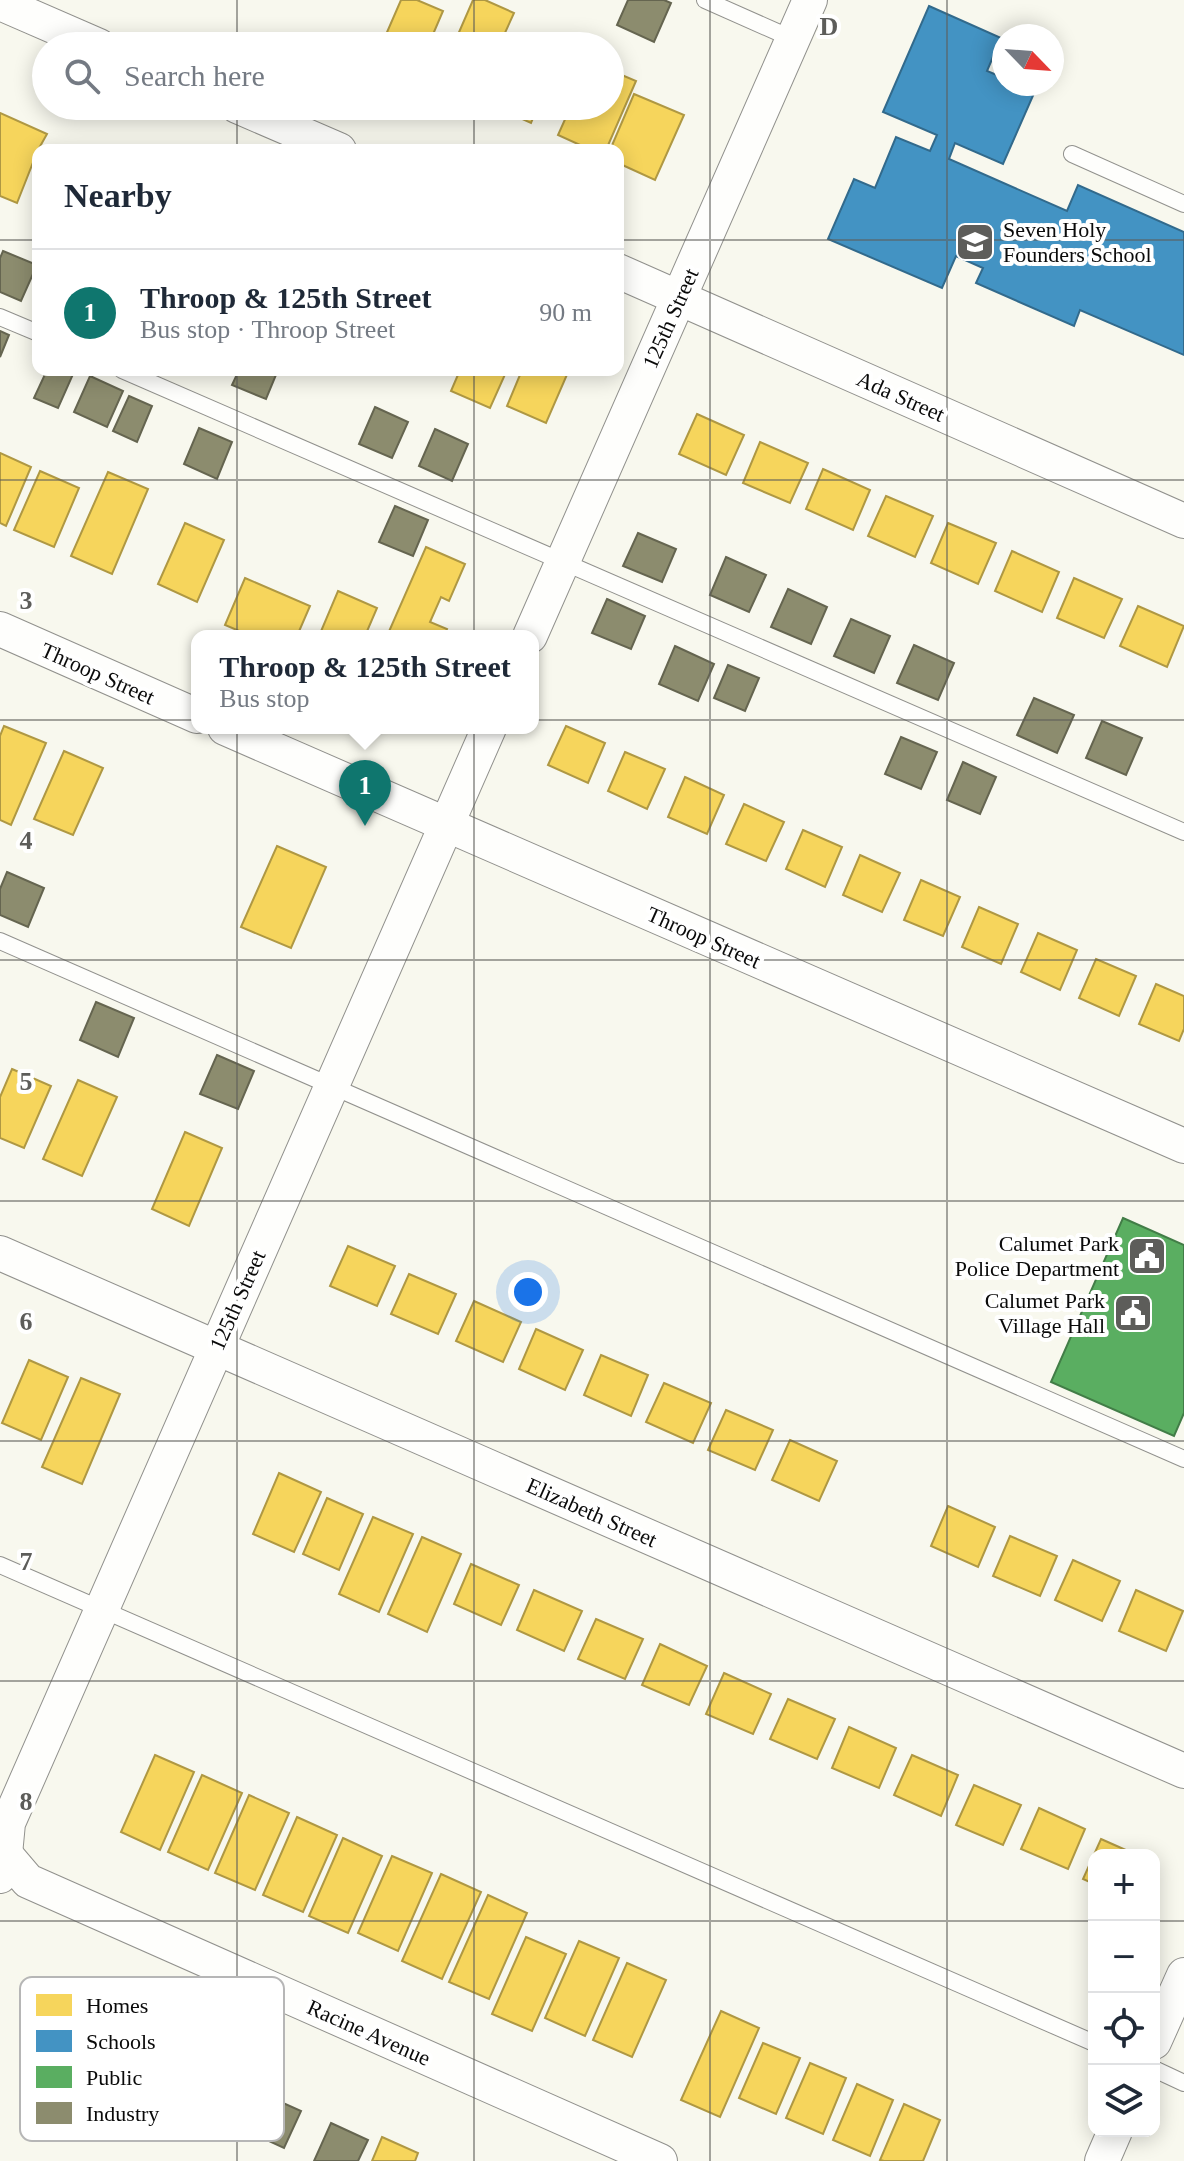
<!DOCTYPE html>
<html lang="en">
<head>
<meta charset="utf-8">
<style>
  body { margin:0; font-family:Georgia,serif; background:#f2f2f3; color:#1f2937 }
  .controls { position:absolute; right:24px; bottom:24px; display:grid; overflow:hidden; border-radius:16px; box-shadow:0 4px 20px #0003 }
  .controls button { width:72px; height:72px; display:grid; place-items:center; padding:0; border:0; border-bottom:2px solid #e0e1e3; background:#fff; color:#1f2937; font:40px sans-serif }
  .compass { position:absolute; left:992px; top:24px; width:72px; height:72px; border-radius:50%; background:#fff; box-shadow:0 4px 20px #0003; rotate:115deg }
  .you { position:absolute; left:528px; top:1292px; width:28px; height:28px; margin:-20px; border:6px solid #fff; border-radius:50%; background:#1a73e8; box-shadow:0 0 0 12px #1a73e833 }
  .badge { display:grid; place-items:center; width:52px; height:52px; border-radius:50%; background:#0f766e; color:#fff; font-size:26px; font-weight:700 }
  .pin { position:absolute; translate:-50% -66px; filter:drop-shadow(0 2px 4px #0008) }
  .pin::after { content:''; position:absolute; top:42px; width:28px; height:24px; background:inherit; clip-path:polygon(0 0,100% 0,50% 100%) }
  .popup { position:absolute; left:191px; top:630px; width:348px; height:104px; box-sizing:border-box; display:grid; place-content:center; border-radius:16px; background:#fff; filter:drop-shadow(0 2px 6px #0005); font-size:26px; white-space:nowrap; color:#747a83 }
  .popup b { font-size:30px; color:#1f2937 }
  .popup::after { content:''; position:absolute; left:50%; top:100%; margin-left:-16px; border:16px solid transparent; border-top-color:#fff }
  .list { margin:0; padding:0; list-style:none }
  h2 { display:flex; justify-content:space-between; align-items:center; height:104px; margin:0; padding:0 32px; font-size:34px }
  h2 small { font-size:26px; font-weight:400; color:#747a83 }
  .list li { display:grid; grid-template-columns:52px 1fr auto; gap:24px; align-items:center; box-sizing:border-box; height:128px; padding:0 32px; border-top:2px solid #e0e1e3 }
  .list b { display:block; font-size:30px; white-space:nowrap }
  .list p { margin:0; font-size:26px; white-space:nowrap; color:#747a83 }
  .list em { font-size:26px; font-style:normal; color:#747a83 }
  .icon { flex:none; width:44px; height:44px; fill:none; stroke:currentColor; stroke-width:2; stroke-linecap:round; stroke-linejoin:round }
  .map { position:relative; flex:none; width:1184px; height:2161px; overflow:hidden }
  .search { position:absolute; background:#fff; box-shadow:0 4px 20px #0003; left:32px; top:32px; width:592px; height:88px; display:flex; align-items:center; gap:20px; box-sizing:border-box; padding:0 28px; border-radius:44px; color:#747a83; font-size:30px }
  .panel { position:absolute; background:#fff; box-shadow:0 4px 20px #0003; left:32px; top:144px; width:592px; height:232px; border-radius:16px }
  .map>svg:first-child { display:block }
  .homes { fill:#f6d55c; stroke:#af9843; stroke-width:2 }
  .schools { fill:#4393c3; stroke:#326a8c; stroke-width:2 }
  .public { fill:#5aae61; stroke:#427d47; stroke-width:2 }
  .industry { fill:#8c8c6e; stroke:#656550; stroke-width:2 }
  .lines { fill:none; stroke-linecap:round; stroke-linejoin:round }
  .service-casing { stroke:#91918d; stroke-width:18 }
  .minor-casing { stroke:#91918d; stroke-width:36 }
  .service { stroke:#fefefc; stroke-width:16 }
  .minor { stroke:#fefefc; stroke-width:34 }
  .grid { fill:none; stroke:#5d5d5a; stroke-width:2; stroke-opacity:0.55 }
  .labels { text-anchor:middle; stroke-width:8; stroke-linejoin:round; paint-order:stroke }
  .poi-label { font-size:22px; fill:#0a0a0a; stroke:#fff; text-anchor:end }
  .street-label { font-size:22px; fill:#0a0a0a; stroke:#fff }
  .key { fill:#fff; stroke:#b6b6b6; stroke-width:2 }
  .key-label { font-size:22px; fill:#0a0a0a }
  .grid-label { font-size:26px; text-anchor:middle; font-weight:bold; fill:#5d5d5a; stroke:#fff; stroke-width:8; stroke-linejoin:round; paint-order:stroke }
</style>
</head>
<body>
<div class="map">
<svg width="1184" height="2161" viewBox="0 0 1184 2161">
  <rect width="100%" height="100%" fill="#f8f8ee"/>
  <g class="homes">
    <path d="M401 0H417L443 11 428 46H381Z"/>
    <path d="M473 0H485L514 13 499 46H453Z"/>
    <path d="M610 70 636 81 606 150H591L558 135 571 106H610Z"/>
    <path d="M634 94 684 115 655 180 618 163V150H610Z"/>
    <path d="M493 106H538L531 123Z"/>
    <path d="M0 113 47 134 38 150 17 203 0 196Z"/>
    <path d="M460 370H507L490 408 451 391Z"/>
    <path d="M522 370H569L546 423 507 406Z"/>
    <path d="M697 414 744 435 726 475 679 454Z"/>
    <path d="M760 442 808 463 790 503 743 483Z"/>
    <path d="M0 453 31 467 6 526 0 523Z"/>
    <path d="M823 469 870 490 853 530 806 509Z"/>
    <path d="M40 471 79 488 54 547 14 530Z"/>
    <path d="M108 472 148 489 112 574 71 556Z"/>
    <path d="M886 496 933 516 915 557 868 536Z"/>
    <path d="M185 523 224 540 197 602 158 584Z"/>
    <path d="M948 523 996 543 978 584 931 563Z"/>
    <path d="M426 547 465 564 449 601 441 597 430 622 447 629 444 636H387Z"/>
    <path d="M1012 551 1059 572 1042 612 995 591Z"/>
    <path d="M245 578 310 606 297 636H251L225 625Z"/>
    <path d="M1074 578 1122 599 1104 638 1057 618Z"/>
    <path d="M338 591 377 608 365 636H319Z"/>
    <path d="M1138 606 1184 626 1167 667 1120 646Z"/>
    <path d="M4 726 46 743 11 825 0 820V736Z"/>
    <path d="M566 726 605 743 588 783 548 765Z"/>
    <path d="M64 751 103 768 73 835 34 819Z"/>
    <path d="M625 752 665 769 647 809 608 791Z"/>
    <path d="M685 777 724 795 707 834 668 817Z"/>
    <path d="M744 804 784 822 766 861 726 844Z"/>
    <path d="M803 830 842 847 825 887 786 869Z"/>
    <path d="M277 846 326 867 291 948 241 927Z"/>
    <path d="M860 855 900 873 882 912 843 895Z"/>
    <path d="M921 880 960 897 943 936 904 920Z"/>
    <path d="M979 907 1018 924 1001 964 962 947Z"/>
    <path d="M1038 933 1077 950 1060 990 1021 972Z"/>
    <path d="M1096 959 1136 976 1119 1016 1079 998Z"/>
    <path d="M1156 984 1184 996V1029L1179 1041 1139 1024Z"/>
    <path d="M12 1069 51 1086 24 1148 0 1138V1097Z"/>
    <path d="M78 1080 117 1097 82 1176 43 1159Z"/>
    <path d="M185 1132 222 1148 189 1226 152 1209Z"/>
    <path d="M348 1246 395 1266 377 1306 330 1286Z"/>
    <path d="M409 1274 456 1294 438 1334 391 1314Z"/>
    <path d="M474 1301 521 1322 503 1362 456 1341Z"/>
    <path d="M536 1329 583 1350 565 1390 519 1369Z"/>
    <path d="M601 1355 648 1375 631 1416 584 1395Z"/>
    <path d="M29 1360 68 1377 41 1440 2 1423Z"/>
    <path d="M81 1378 120 1394 82 1484 42 1467Z"/>
    <path d="M664 1383 711 1403 693 1443 646 1422Z"/>
    <path d="M726 1410 773 1430 755 1470 708 1450Z"/>
    <path d="M790 1440 837 1461 819 1501 772 1480Z"/>
    <path d="M279 1473 321 1492 294 1552 253 1534Z"/>
    <path d="M327 1498 363 1514 339 1570 303 1554Z"/>
    <path d="M948 1506 995 1527 978 1567 931 1546Z"/>
    <path d="M373 1517 413 1534 379 1612 339 1594Z"/>
    <path d="M1010 1536 1057 1556 1040 1596 993 1576Z"/>
    <path d="M422 1537 461 1554 427 1632 388 1614Z"/>
    <path d="M1073 1560 1120 1581 1102 1621 1055 1600Z"/>
    <path d="M471 1564 519 1585 501 1625 454 1604Z"/>
    <path d="M534 1590 582 1611 564 1651 517 1630Z"/>
    <path d="M1136 1590 1183 1611 1166 1651 1119 1631Z"/>
    <path d="M596 1619 643 1639 625 1679 578 1659Z"/>
    <path d="M660 1644 707 1666 689 1705 642 1685Z"/>
    <path d="M724 1673 771 1694 753 1734 706 1714Z"/>
    <path d="M788 1699 835 1719 817 1759 770 1739Z"/>
    <path d="M849 1727 896 1748 879 1788 832 1768Z"/>
    <path d="M155 1755 194 1772 160 1850 121 1832Z"/>
    <path d="M912 1755 958 1775 941 1816 894 1795Z"/>
    <path d="M202 1775 242 1793 208 1870 168 1852Z"/>
    <path d="M974 1785 1021 1805 1003 1845 956 1825Z"/>
    <path d="M249 1795 289 1813 255 1890 215 1873Z"/>
    <path d="M1039 1808 1085 1829 1068 1869 1021 1849Z"/>
    <path d="M297 1817 337 1835 303 1912 263 1895Z"/>
    <path d="M343 1838 382 1856 348 1933 309 1916Z"/>
    <path d="M1101 1839 1137 1855H1094V1884L1083 1879Z"/>
    <path d="M392 1856 432 1873 398 1951 358 1933Z"/>
    <path d="M441 1874 481 1892 442 1979 402 1961Z"/>
    <path d="M488 1895 527 1913 489 1999 449 1982Z"/>
    <path d="M526 1937 566 1954 532 2031 492 2014Z"/>
    <path d="M579 1941 619 1958 585 2036 545 2018Z"/>
    <path d="M627 1963 666 1980 632 2057 593 2040Z"/>
    <path d="M721 2011 759 2028 720 2117 681 2100Z"/>
    <path d="M763 2043 800 2058 776 2114 739 2098Z"/>
    <path d="M810 2063 846 2078 823 2134 786 2118Z"/>
    <path d="M857 2084 893 2100 870 2156 833 2140Z"/>
    <path d="M904 2104 940 2120 923 2161H884L880 2160Z"/>
    <path d="M382 2137 418 2153 415 2161H372Z"/>
  </g>
  <path class="schools" d="M929 6 1001 38 987 71 1004 78V84H1018L1035 91 1003 164 955 143 949 159 1067 211 1078 185 1184 232V355L1080 310 1074 326 976 283 983 268 956 256 942 288 828 239 854 179 875 188 896 137 930 151 937 135 883 112Z"/>
  <path class="public" d="M1123 1218 1184 1245V1413L1174 1436 1051 1382Z"/>
  <g class="industry">
    <path d="M628 0H664L671 3 654 42 617 25Z"/>
    <path d="M3 251 37 265 21 301 0 292V258Z"/>
    <path d="M0 331 9 335 0 357Z"/>
    <path d="M47 370 74 372 58 408 34 398Z"/>
    <path d="M239 370H278L266 399 232 385Z"/>
    <path d="M90 376 123 391 107 427 74 412Z"/>
    <path d="M129 396 152 406 137 442 113 431Z"/>
    <path d="M375 407 408 422 392 458 359 444Z"/>
    <path d="M199 428 232 442 217 479 184 464Z"/>
    <path d="M435 429 468 444 452 481 419 466Z"/>
    <path d="M395 506 428 520 413 556 379 542Z"/>
    <path d="M638 533 676 549 662 582 623 566Z"/>
    <path d="M726 557 766 575 749 612 710 595Z"/>
    <path d="M788 589 827 607 811 644 771 627Z"/>
    <path d="M607 599 645 616 631 649 592 633Z"/>
    <path d="M851 619 890 636 874 673 834 656Z"/>
    <path d="M914 645 954 663 938 700 897 683Z"/>
    <path d="M675 646 714 664 698 701 659 684Z"/>
    <path d="M728 665 759 678 745 711 714 698Z"/>
    <path d="M1034 698 1074 715 1057 753 1017 735Z"/>
    <path d="M1102 721 1142 738 1126 775 1086 758Z"/>
    <path d="M901 737 937 752 921 789 885 774Z"/>
    <path d="M963 762 996 777 980 814 947 800Z"/>
    <path d="M7 872 44 888 28 927 0 915V889Z"/>
    <path d="M96 1002 134 1018 118 1057 80 1040Z"/>
    <path d="M217 1055 254 1071 238 1109 200 1094Z"/>
    <path d="M67 2007 104 2024 88 2061 50 2045Z"/>
    <path d="M132 2036 169 2053 152 2090 115 2073Z"/>
    <path d="M199 2066 236 2082 220 2119 182 2102Z"/>
    <path d="M263 2094 301 2111 284 2148 247 2131Z"/>
    <path d="M331 2123 368 2140 358 2161H314Z"/>
  </g>
  <g class="lines">
    <defs>
      <g id="service">
        <path d="M705 0 793 39"/>
        <path d="M1072 154 1184 204"/>
        <path d="M0 317 38 333"/>
        <path d="M122 370 1184 832"/>
        <path d="M0 941 1184 1459"/>
        <path d="M0 1565 1094 2043"/>
        <path d="M1154 2069 1184 2083"/>
      </g>
      <g id="minor">
        <path d="M0 3 99 46"/>
        <path d="M237 106 339 150"/>
        <path d="M618 271 1184 521"/>
        <path d="M0 629 197 716"/>
        <path d="M530 636 810 0"/>
        <path d="M225 728 1184 1146"/>
        <path d="M0 1253 1184 1771"/>
        <path d="M0 1851 5 1854 28 1881 660 2161"/>
        <path d="M0 1876 5 1854 8 1823 489 728"/>
        <path d="M1154 2042 1184 1975"/>
        <path d="M1102 2161 1115 2131"/>
      </g>
    </defs>
    <use href="#service" class="service-casing"/>
    <use href="#minor" class="minor-casing"/>
    <use href="#service" class="service"/>
    <use href="#minor" class="minor"/>
  </g>
  <path class="grid" d="M237 0V46M474 0V46M710 0V2161M947 0V2161M237 106V150M474 106V150M0 240H38M618 240H1184M237 370V2161M474 370V2161M0 480H1184M0 720H1184M0 960H1184M0 1201H1184M0 1441H1184M0 1681H1184M0 1921H1094M1154 1921H1184"/>
  <defs>
    <symbol id="school-square" viewBox="-11 -11 22 22"><rect x="-9" y="-9" width="18" height="18" rx="4" fill="#5d5d5a" stroke="#fff"/><path d="M0-5L7-2L0 1L-7-2ZM-4 1L0 2.5L4 1V4Q0 6-4 4Z" fill="#fff"/></symbol>
    <symbol id="civic-square" viewBox="-11 -11 22 22"><rect x="-9" y="-9" width="18" height="18" rx="4" fill="#5d5d5a" stroke="#fff"/><path d="M-.6-6.5H3V-4.5H.6V-3L4-1V1h2V6H-6V1h2V-1L-.6-3ZM-1.2 2.5V6h2.4V2.5Z" fill="#fff"/></symbol>
  </defs>
  <g fill-rule="evenodd">
    <use href="#school-square" x="953" y="220" width="44" height="44"/>
    <use href="#civic-square" x="1125" y="1234" width="44" height="44"/>
    <use href="#civic-square" x="1111" y="1291" width="44" height="44"/>
  </g>
  <g class="labels">
    <g class="poi-label">
      <text x="1003" y="237" text-anchor="start">Seven Holy<tspan x="1003" dy="25">Founders School</tspan></text>
      <text x="1119" y="1251">Calumet Park<tspan x="1119" dy="25">Police Department</tspan></text>
      <text x="1105" y="1308">Calumet Park<tspan x="1105" dy="25">Village Hall</tspan></text>
    </g>
    <g class="street-label">
      <text transform="translate(670 318) rotate(-66)" y="8">125th Street</text>
      <text transform="translate(901 396) rotate(24)" y="8">Ada Street</text>
      <text transform="translate(98 673) rotate(24)" y="8">Throop Street</text>
      <text transform="translate(704 937) rotate(24)" y="8">Throop Street</text>
      <text transform="translate(237 1300) rotate(-66)" y="8">125th Street</text>
      <text transform="translate(592 1512) rotate(24)" y="8">Elizabeth Street</text>
      <text transform="translate(369 2032) rotate(24)" y="8">Racine Avenue</text>
    </g>
  </g>
  <rect x="20" y="1977" width="264" height="164" rx="12" class="key"/>
  <rect x="36" y="1994" width="36" height="22" fill="#f6d55c"/>
  <rect x="36" y="2030" width="36" height="22" fill="#4393c3"/>
  <rect x="36" y="2066" width="36" height="22" fill="#5aae61"/>
  <rect x="36" y="2102" width="36" height="22" fill="#8c8c6e"/>
  <g class="key-label">
    <text x="86" y="2013">Homes</text>
    <text x="86" y="2049">Schools</text>
    <text x="86" y="2085">Public</text>
    <text x="86" y="2121">Industry</text>
  </g>
  <g class="grid-label">
    <text x="829" y="35">D</text>
    <text x="26" y="609">3</text>
    <text x="26" y="849">4</text>
    <text x="26" y="1090">5</text>
    <text x="26" y="1330">6</text>
    <text x="26" y="1570">7</text>
    <text x="26" y="1810">8</text>
  </g>
</svg>
<div class="controls">
<button>+</button>
<button>−</button>
<button><svg class="icon" aria-label="locate" viewBox="0 0 24 24"><circle cx="12" cy="12" r="6"/><path d="M12 2v4M12 18v4M2 12h4M18 12h4"/></svg></button>
<button><svg class="icon" aria-label="layers" viewBox="0 0 24 24"><path d="M12 4l9 5-9 5-9-5zM3 14l9 5 9-5"/></svg></button>
</div>
<svg class="compass" viewBox="-18 -18 36 36"><path d="M0-13l5 13h-10z" fill="#e53935"/><path d="M0 13l5-13h-10z" fill="#747a83"/></svg>
<div class="you"></div>
<div class="pin badge" style="left:365px;top:826px">1</div>
<div class="popup"><b>Throop &amp; 125th Street</b>Bus stop</div>
<div class="search"><svg class="icon" aria-label="search" viewBox="0 0 24 24"><circle cx="10" cy="10" r="6"/><path d="M15 15l6 6"/></svg>Search here</div>
<section class="panel">
<h2>Nearby<small></small></h2>
<ul class="list">
<li><span class="badge">1</span><div><b>Throop &amp; 125th Street</b><p>Bus stop · Throop Street</p></div><em>90 m</em></li>
</ul>
</section>
</div>
</body>
</html>
